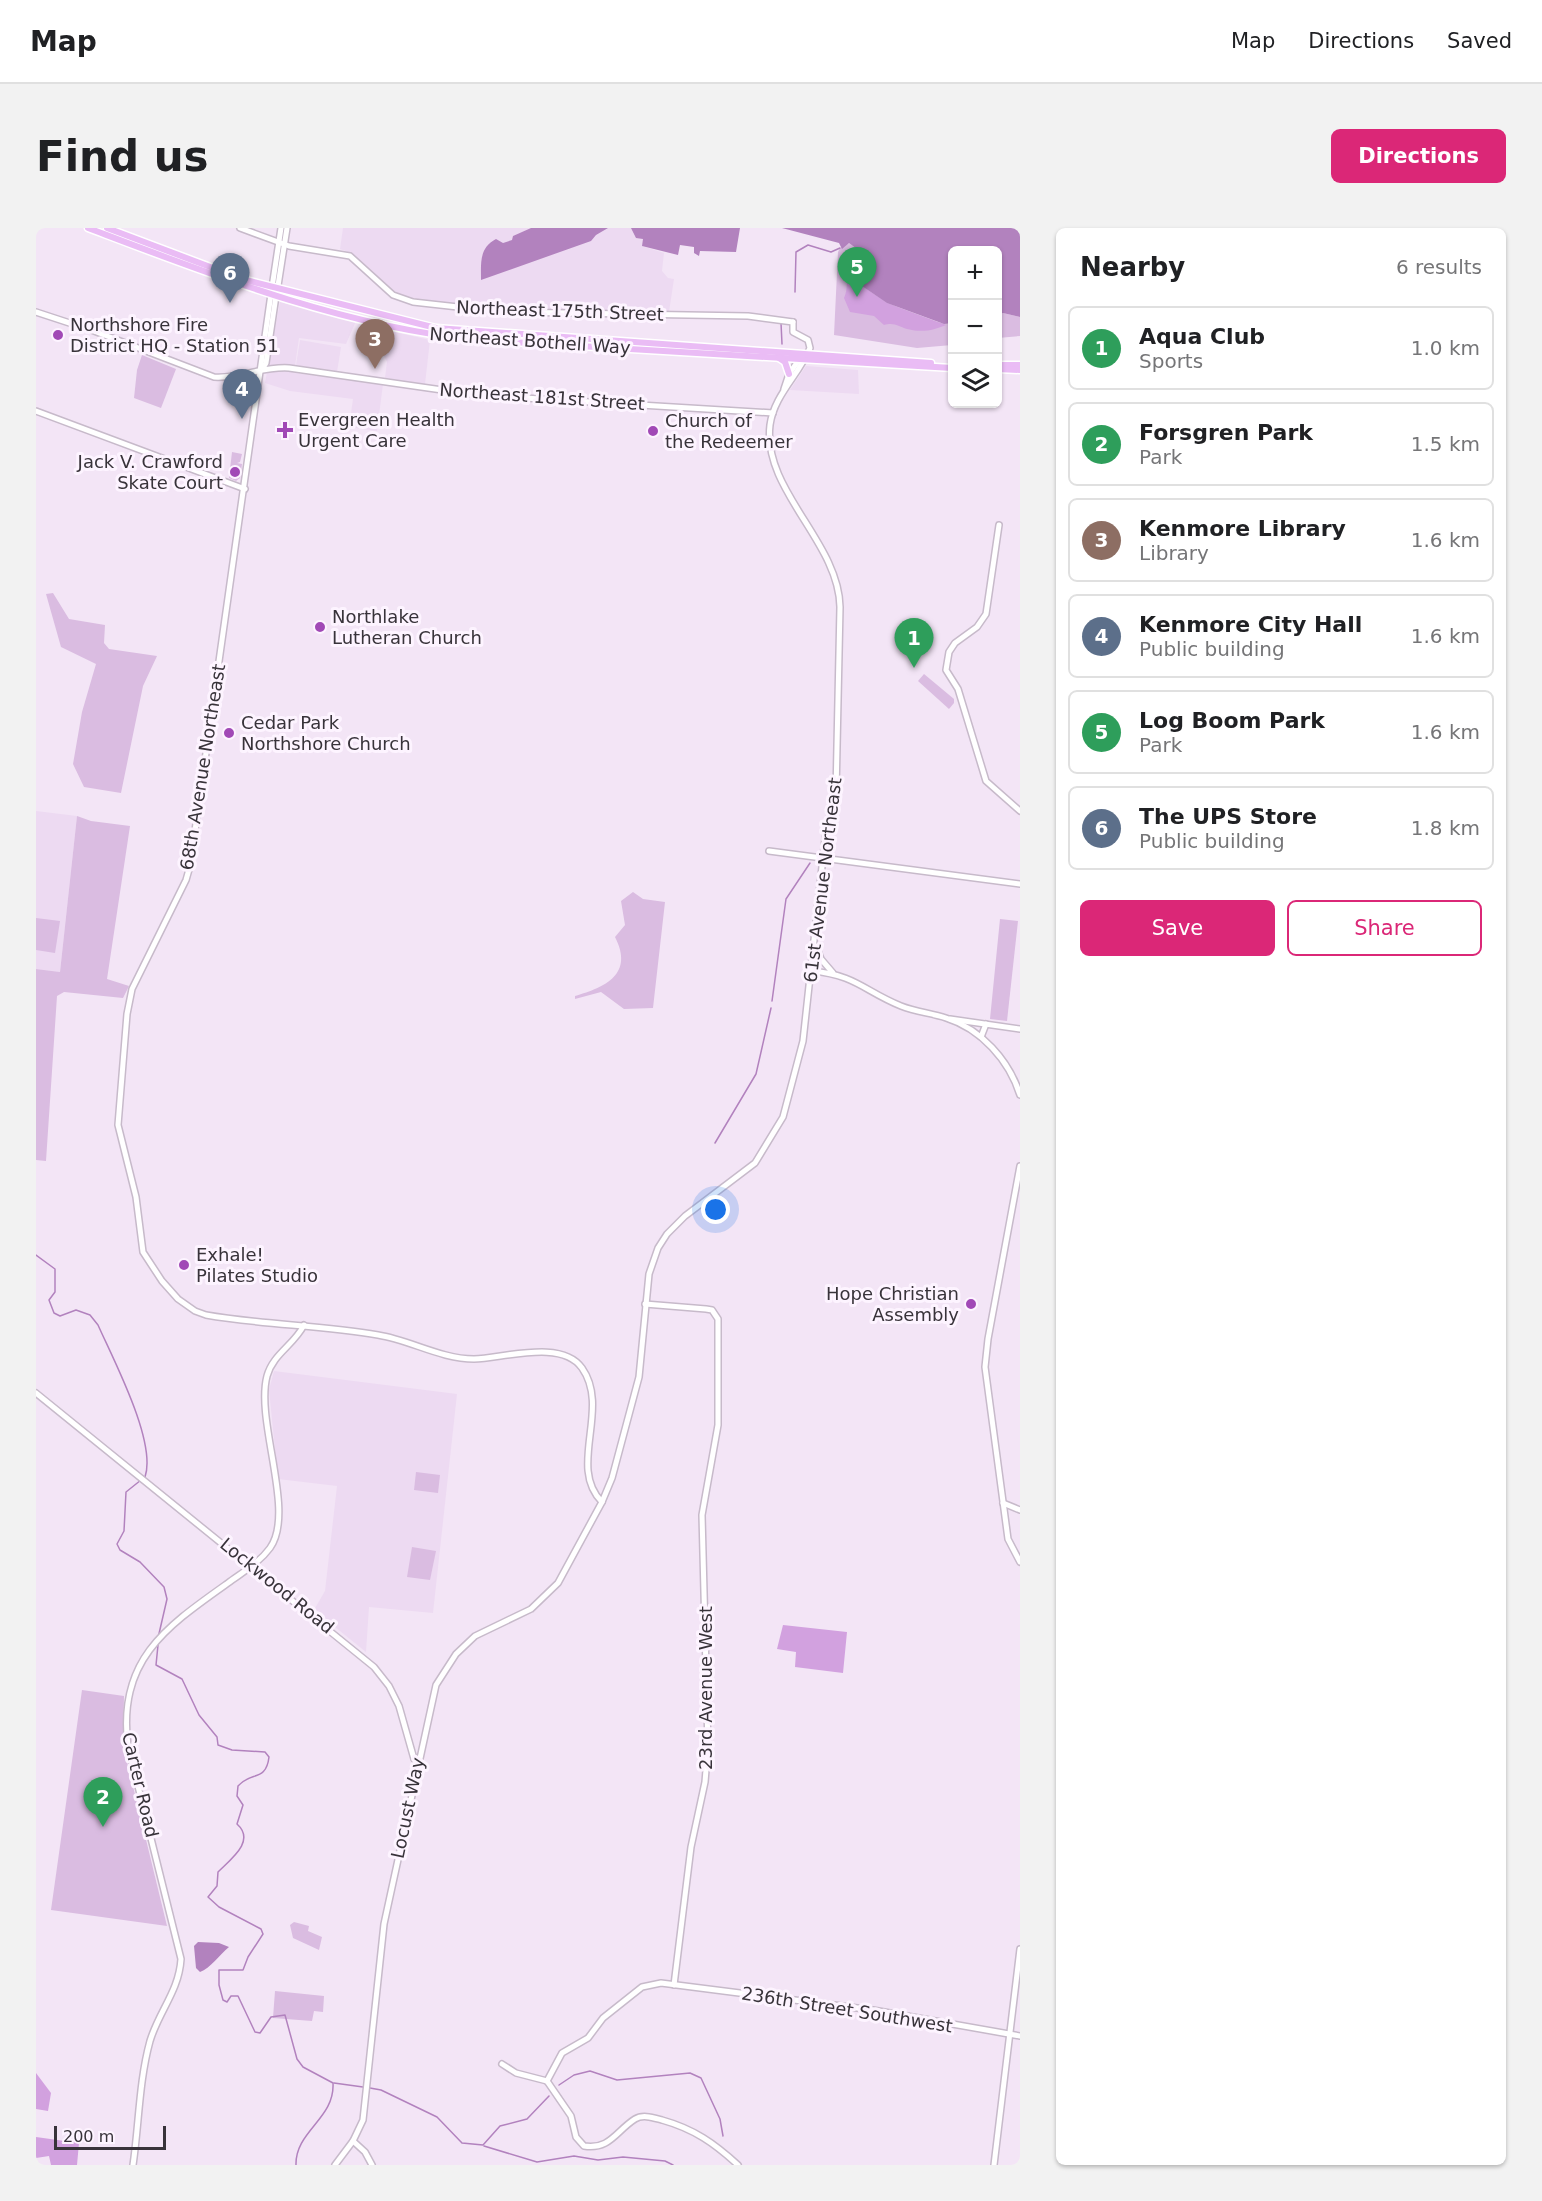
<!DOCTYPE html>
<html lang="en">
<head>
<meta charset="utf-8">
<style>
  body { margin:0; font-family:"DejaVu Sans",sans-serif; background:#f2f2f2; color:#202124 }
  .controls { position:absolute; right:18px; top:18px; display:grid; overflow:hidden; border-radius:9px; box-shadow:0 2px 4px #0004 }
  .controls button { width:54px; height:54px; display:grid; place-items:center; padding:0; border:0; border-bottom:2px solid #e0e0e0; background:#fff; color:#202124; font:30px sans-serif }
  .scale { position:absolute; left:18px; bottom:15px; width:112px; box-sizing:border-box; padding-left:6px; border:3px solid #38333a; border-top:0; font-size:16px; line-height:21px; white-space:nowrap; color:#38333a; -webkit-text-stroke:4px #fdf4ff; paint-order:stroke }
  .you { position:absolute; left:680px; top:982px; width:21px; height:21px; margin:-15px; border:4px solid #fff; border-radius:50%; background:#1a73e8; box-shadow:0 0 0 9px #1a73e833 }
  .badge { display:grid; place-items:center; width:39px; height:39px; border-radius:50%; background:#db2777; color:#fff; font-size:20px; font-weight:700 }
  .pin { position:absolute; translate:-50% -50px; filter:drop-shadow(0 2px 3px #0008) }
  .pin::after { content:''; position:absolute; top:32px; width:21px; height:18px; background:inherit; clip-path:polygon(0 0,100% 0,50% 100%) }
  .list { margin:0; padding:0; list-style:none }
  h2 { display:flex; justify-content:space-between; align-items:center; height:78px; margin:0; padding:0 24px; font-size:26px }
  h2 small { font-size:20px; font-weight:400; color:#757577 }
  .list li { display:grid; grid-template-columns:39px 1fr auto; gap:18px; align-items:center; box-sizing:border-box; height:84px; margin:0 12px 12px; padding:0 12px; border:2px solid #e0e0e0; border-radius:9px }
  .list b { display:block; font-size:22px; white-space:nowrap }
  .list p { margin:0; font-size:20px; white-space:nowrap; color:#757577 }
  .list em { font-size:20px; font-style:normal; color:#757577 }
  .actions { display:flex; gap:12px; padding:18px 24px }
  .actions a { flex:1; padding:14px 0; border:2px solid #db2777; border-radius:9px; text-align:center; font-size:21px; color:#db2777 }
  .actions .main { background:#db2777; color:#fff }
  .icon { flex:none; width:33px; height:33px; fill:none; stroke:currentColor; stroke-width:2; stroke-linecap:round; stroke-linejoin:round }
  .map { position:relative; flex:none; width:984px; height:1937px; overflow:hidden; border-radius:9px }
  header { display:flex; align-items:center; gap:36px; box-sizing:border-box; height:84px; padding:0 30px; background:#fff; border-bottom:2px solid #e0e0e0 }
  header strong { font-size:28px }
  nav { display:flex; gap:33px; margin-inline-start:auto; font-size:21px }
  .intro { display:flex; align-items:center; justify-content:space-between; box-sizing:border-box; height:144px; padding:0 36px }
  h1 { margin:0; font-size:42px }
  .button { padding:15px 27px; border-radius:9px; background:#db2777; color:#fff; font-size:21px; font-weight:700 }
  main { display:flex; gap:36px; padding:0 36px }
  aside { flex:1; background:#fff; border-radius:9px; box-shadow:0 2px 4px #0004 }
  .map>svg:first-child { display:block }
  .built { fill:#eddaf2 }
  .green { fill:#dabce1 }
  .forest { fill:#d2a1df }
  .water { fill:#b282be }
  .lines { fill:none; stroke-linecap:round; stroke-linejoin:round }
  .stream { stroke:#b282be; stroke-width:1.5 }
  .tertiary-casing { stroke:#c7baca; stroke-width:8 }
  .secondary-casing { stroke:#c7baca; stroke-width:8 }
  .primary-casing { stroke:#fff; stroke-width:9 }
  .tertiary { stroke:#fff; stroke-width:5 }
  .secondary { stroke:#fff; stroke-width:5 }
  .primary { stroke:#eabcf5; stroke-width:6 }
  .poi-dot { fill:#a149b6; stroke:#fdf4ff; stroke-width:2 }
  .labels { text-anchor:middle; stroke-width:6; stroke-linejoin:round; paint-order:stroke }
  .street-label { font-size:18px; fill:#38333a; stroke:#fdf4ff }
  .poi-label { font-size:18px; fill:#38333a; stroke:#fdf4ff; text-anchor:start }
</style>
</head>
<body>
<header>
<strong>Map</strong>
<nav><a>Map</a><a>Directions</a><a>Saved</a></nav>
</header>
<div class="intro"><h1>Find us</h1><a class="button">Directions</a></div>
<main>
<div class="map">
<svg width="984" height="1937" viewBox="0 0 984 1937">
  <rect width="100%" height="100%" fill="#f3e5f6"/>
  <g class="built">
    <path d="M307 0H495L477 8V12L449 20 445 52 550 0H614L606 18 628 25 626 43 632 50 638 51 633 84 470 83 369 70 355 61 317 26 304 21Z"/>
    <path d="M244 74 320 93 310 116 263 110 258 145 347 156 341 203 313 199 317 171 254 163 229 155Z"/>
    <path d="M350 102 394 112 389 156 349 150 351 134 347 126Z"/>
    <path d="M264 112 305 119 301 144 260 137Z"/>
    <path d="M770 138 822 142 823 166 754 162Z"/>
    <path d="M0 583 41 588 24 744 0 741Z"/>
    <path d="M238 1143 421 1166 397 1385 333 1379 330 1424 278 1382 289 1363 301 1258 242 1251 233 1162Z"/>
  </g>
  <g class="green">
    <path d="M813 15 821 21 816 47 817 53C839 68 890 99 916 95V117L881 120 798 107 802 24 804 20Z"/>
    <path d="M967 85 984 89V108L962 110V87Z"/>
    <path d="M106 127 140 141 125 180 98 170 101 142Z"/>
    <path d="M196 224 206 226 204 234 201 235 206 236 204 250 200 253 193 250Z"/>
    <path d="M17 365 33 391 69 397 68 415 73 421 121 428 107 458 85 565 48 559 37 536 46 484 60 436 25 419 10 366Z"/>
    <path d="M888 446 918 471V475L913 481 882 453Z"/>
    <path d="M41 588 55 593 94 598 71 751 93 758 87 770 28 764 21 768 10 933 0 932V741L24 744Z"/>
    <path d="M597 664 607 671 629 674 617 780 588 781 565 764 539 771V768C570 759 598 746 579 709L589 697 585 673Z"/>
    <path d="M0 690 24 693 19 725 0 722Z"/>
    <path d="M964 691 982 693 971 793 954 791Z"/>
    <path d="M380 1244 404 1247 402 1265 378 1262Z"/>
    <path d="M376 1319 400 1323 394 1352 371 1349Z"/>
    <path d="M46 1462 88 1468 87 1517 131 1698 15 1682Z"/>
    <path d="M258 1694 273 1698 272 1703 286 1709 283 1722 257 1710 254 1697Z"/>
    <path d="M239 1763 288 1768 287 1784 278 1783 276 1793 237 1790Z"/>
  </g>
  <g class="forest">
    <path d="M817 36 822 37 819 53 851 75 910 97C898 102 887 105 871 101 862 98 858 94 848 97L838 88 814 84 808 70C814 58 807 47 817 36Z"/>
    <path d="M747 1397 811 1404 807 1445 759 1439 760 1424 741 1421Z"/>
    <path d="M0 1845 15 1865 12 1883 0 1881Z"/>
    <path d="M0 1909 43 1915 41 1937H15L13 1928 0 1930Z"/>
  </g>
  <g class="water">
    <path d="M495 0H572L560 7 555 13 445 52C445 35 443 20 460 11L467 15 476 12 477 8Z"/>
    <path d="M595 0H704L700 24 664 23 663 28 658 25V19L644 17 642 27 606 18 607 11 600 10Z"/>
    <path d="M746 0H984V89L967 85 962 87V22H916V95L908 96 851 75 817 52 816 47 821 21 813 15 806 21 803 15Z"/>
    <path d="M162 1714 183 1715 193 1719C184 1726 174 1741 164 1744L160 1740 158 1718Z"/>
  </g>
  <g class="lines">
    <g class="stream">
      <path d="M759 64 760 24 772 17 795 24 804 20"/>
      <path d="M745 95 746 116"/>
      <path d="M736 773 750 671 774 635"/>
      <path d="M679 915 720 846 735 780"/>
      <path d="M0 1027 19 1041V1064L13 1072 18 1085 24 1088 40 1082 54 1087 62 1097C77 1131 121 1214 109 1249"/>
      <path d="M105 1252 90 1264 88 1303 81 1316 84 1322 104 1334 128 1359 131 1371 122 1410"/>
      <path d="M122 1417 120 1437 146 1451 163 1487 181 1509 182 1517 196 1522 229 1524 233 1529C230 1554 215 1543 202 1558L201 1568 207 1577 201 1596C220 1613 195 1631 182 1644L181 1658 172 1669 183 1679 225 1701 227 1706 212 1729 207 1742H183V1757L187 1772 191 1774 195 1768H202L219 1804 224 1805 235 1789 249 1787 261 1831 267 1839 297 1855C299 1891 259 1903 260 1937"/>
      <path d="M298 1855 327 1859"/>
      <path d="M523 1857 538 1847 554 1843 581 1852 654 1845 665 1850 684 1891 687 1908"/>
      <path d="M334 1860 345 1862 401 1889 426 1915 447 1917 464 1898 491 1891 513 1868"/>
      <path d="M448 1918 501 1934 538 1928 562 1932 587 1929 629 1933 637 1937"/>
    </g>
    <defs>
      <g id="tertiary">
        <path d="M204 0 253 18 314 28 357 67 377 74 467 84 712 88 757 94"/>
        <path d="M235 66 154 638 150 652 96 761 91 786 82 897 100 969 107 1024 126 1053 142 1071 159 1083 170 1087C227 1097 285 1097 342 1107 374 1112 405 1131 438 1131 468 1130 526 1111 546 1140 575 1181 531 1239 566 1274"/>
        <path d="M0 84 58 103 178 149C203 151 227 138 253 140L441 167 737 185"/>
        <path d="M227 140 230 135 240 68"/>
        <path d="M0 183 209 261"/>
        <path d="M963 297 950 386 941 399 919 415 913 424 910 442 922 461 950 553 984 583"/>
        <path d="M733 623 984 656"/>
        <path d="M914 791 984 801"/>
        <path d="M945 809 950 796"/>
        <path d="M609 1076 670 1081 676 1082 682 1091V1197L666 1287 672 1518 669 1554 655 1619 638 1757"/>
        <path d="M0 1165 338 1439 353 1458 363 1478 378 1531 382 1535"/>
        <path d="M967 1275 984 1282"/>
        <path d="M466 1836 480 1845 511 1853"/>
        <path d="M511 1853 526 1825 552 1810 567 1790 606 1759 625 1755 837 1782 984 1808"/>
        <path d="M511 1853 535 1888 540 1909 548 1918C574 1922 580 1903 599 1891 607 1886 618 1890 626 1892 658 1901 678 1915 702 1937"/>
        <path d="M97 1937C103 1896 103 1853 114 1813 123 1783 143 1763 145 1731L92 1518C81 1432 130 1399 192 1355 207 1344 223 1335 234 1320 260 1284 219 1194 231 1148 237 1126 258 1117 268 1097"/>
        <path d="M958 1937 984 1721"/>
      </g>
      <g id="secondary">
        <path d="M241 64 251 0"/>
        <path d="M235 66 245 0"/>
        <path d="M748 161 753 146 765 129"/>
        <path d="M780 718 785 731 797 745"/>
        <path d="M776 743C820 747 828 763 865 778 880 784 895 785 910 790 945 801 973 832 984 867"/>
        <path d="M984 938 952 1111 949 1139 972 1311 984 1334"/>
        <path d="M317 1913 329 1924 336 1937"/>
        <path d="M299 1937 317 1913 327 1892 348 1696 400 1457 420 1426 439 1408 495 1381 522 1355 566 1274 576 1250 603 1149 613 1046 622 1020 631 1006 649 988 719 935 747 889 767 813 790 602 800 565 804 379C803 314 726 262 734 197 738 167 763 147 774 120L772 112 757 104V94"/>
      </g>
      <g id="primary">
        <path d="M52 0C176 47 308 99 442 112L916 140"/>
        <path d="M71 0 206 51 400 100 895 135"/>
        <path d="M743 130 749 134 753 146"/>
        <path d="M962 137H984"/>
        <path d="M962 141 984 142"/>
      </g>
    </defs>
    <use href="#tertiary" class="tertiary-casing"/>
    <use href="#secondary" class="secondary-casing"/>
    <use href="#primary" class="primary-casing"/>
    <use href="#tertiary" class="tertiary"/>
    <use href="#secondary" class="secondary"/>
    <use href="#primary" class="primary"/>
  </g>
  <g class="poi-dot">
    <circle cx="22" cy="107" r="6"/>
    <path d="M246 193h6v6h6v6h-6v6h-6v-6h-6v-6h6z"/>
    <circle cx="617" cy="203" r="6"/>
    <circle cx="199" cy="244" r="6"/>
    <circle cx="284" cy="399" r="6"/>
    <circle cx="193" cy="505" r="6"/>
    <circle cx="148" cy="1037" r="6"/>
    <circle cx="935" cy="1076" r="6"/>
  </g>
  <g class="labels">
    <g class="street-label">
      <text transform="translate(524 83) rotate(2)" y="6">Northeast 175th Street</text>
      <text transform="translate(494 113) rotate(4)" y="6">Northeast Bothell Way</text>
      <text transform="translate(506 169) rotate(4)" y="6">Northeast 181st Street</text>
      <text transform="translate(167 539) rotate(-81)" y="6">68th Avenue Northeast</text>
      <text transform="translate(787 652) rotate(-83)" y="6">61st Avenue Northeast</text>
      <text transform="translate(241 1358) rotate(39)" y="6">Lockwood Road</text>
      <text transform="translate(670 1460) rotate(-90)" y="6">23rd Avenue West</text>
      <text transform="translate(104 1557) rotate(77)" y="6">Carter Road</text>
      <text transform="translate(372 1580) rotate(-78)" y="6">Locust Way</text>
      <text transform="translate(811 1782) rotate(9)" y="6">236th Street Southwest</text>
    </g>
    <g class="poi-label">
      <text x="34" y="103">Northshore Fire<tspan x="34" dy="21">District HQ - Station 51</tspan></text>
      <text x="262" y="198">Evergreen Health<tspan x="262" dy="21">Urgent Care</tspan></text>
      <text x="629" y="199">Church of<tspan x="629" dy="21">the Redeemer</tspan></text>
      <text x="187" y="240" text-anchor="end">Jack V. Crawford<tspan x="187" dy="21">Skate Court</tspan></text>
      <text x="296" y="395">Northlake<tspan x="296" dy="21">Lutheran Church</tspan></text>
      <text x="205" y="501">Cedar Park<tspan x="205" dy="21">Northshore Church</tspan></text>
      <text x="160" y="1033">Exhale!<tspan x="160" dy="21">Pilates Studio</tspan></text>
      <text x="923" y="1072" text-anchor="end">Hope Christian<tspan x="923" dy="21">Assembly</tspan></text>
    </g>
  </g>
</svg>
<div class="controls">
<button>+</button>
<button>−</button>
<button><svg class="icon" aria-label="layers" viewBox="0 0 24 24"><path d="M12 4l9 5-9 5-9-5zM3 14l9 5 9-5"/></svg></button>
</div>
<div class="scale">200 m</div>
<div class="you"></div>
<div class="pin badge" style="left:878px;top:440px;background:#2e9e5b">1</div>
<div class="pin badge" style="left:67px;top:1599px;background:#2e9e5b">2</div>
<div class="pin badge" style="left:339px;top:141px;background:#8d6e63">3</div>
<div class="pin badge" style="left:206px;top:191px;background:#5c6f8a">4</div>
<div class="pin badge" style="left:821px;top:69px;background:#2e9e5b">5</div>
<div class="pin badge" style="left:194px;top:75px;background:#5c6f8a">6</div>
</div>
<aside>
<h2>Nearby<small>6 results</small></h2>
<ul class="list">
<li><span class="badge" style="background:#2e9e5b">1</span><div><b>Aqua Club</b><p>Sports</p></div><em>1.0 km</em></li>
<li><span class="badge" style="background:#2e9e5b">2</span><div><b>Forsgren Park</b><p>Park</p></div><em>1.5 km</em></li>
<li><span class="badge" style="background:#8d6e63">3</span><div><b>Kenmore Library</b><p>Library</p></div><em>1.6 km</em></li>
<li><span class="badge" style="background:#5c6f8a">4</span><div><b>Kenmore City Hall</b><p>Public building</p></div><em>1.6 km</em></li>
<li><span class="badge" style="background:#2e9e5b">5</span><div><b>Log Boom Park</b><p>Park</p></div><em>1.6 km</em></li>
<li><span class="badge" style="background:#5c6f8a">6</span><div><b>The UPS Store</b><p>Public building</p></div><em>1.8 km</em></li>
</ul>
<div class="actions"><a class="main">Save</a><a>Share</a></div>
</aside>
</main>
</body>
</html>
